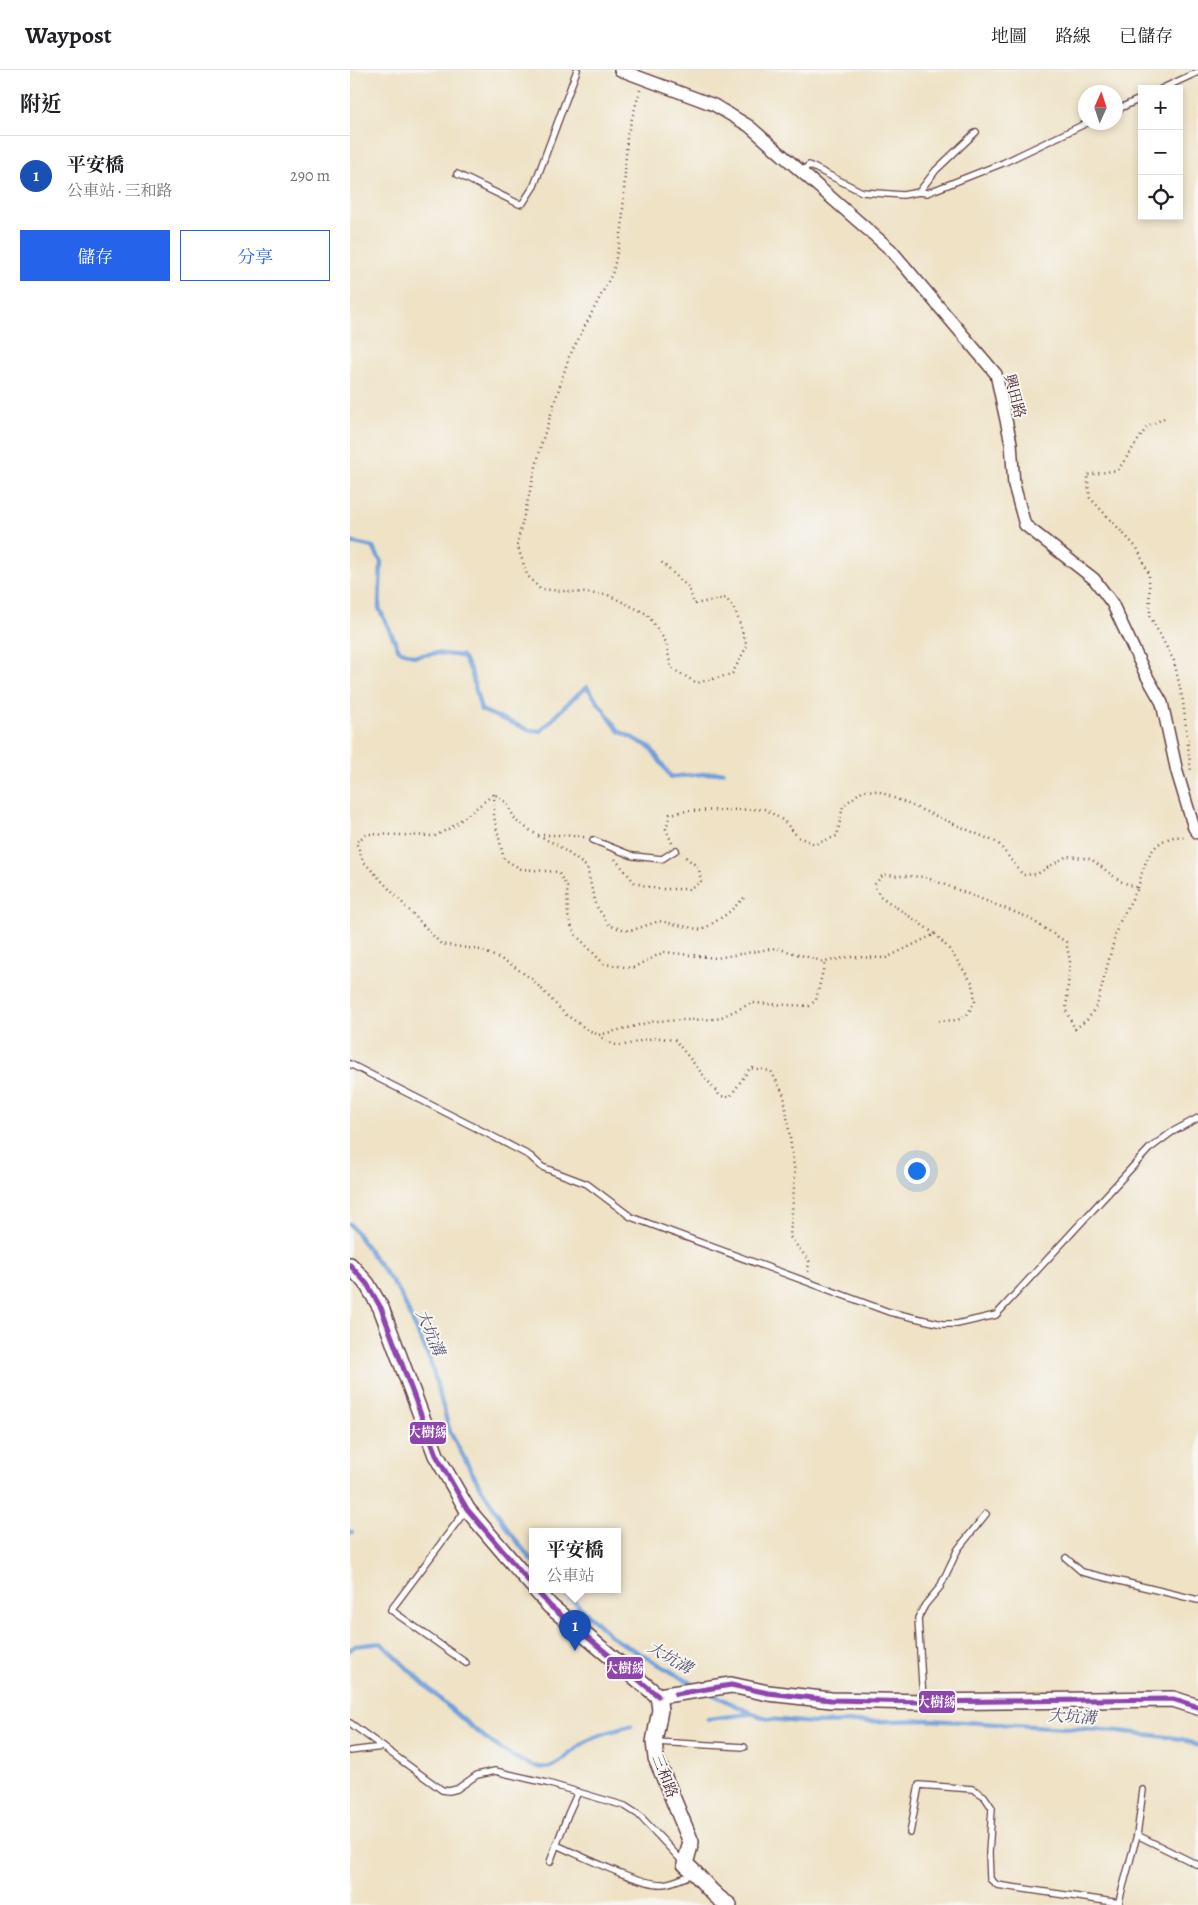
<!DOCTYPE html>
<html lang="zh-TW">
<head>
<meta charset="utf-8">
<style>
  body { margin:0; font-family:Alegreya,"Noto Serif TC",serif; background:#f6f6f6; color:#202124 }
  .controls { position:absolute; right:15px; top:15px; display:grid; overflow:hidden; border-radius:0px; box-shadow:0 2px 8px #0003 }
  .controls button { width:45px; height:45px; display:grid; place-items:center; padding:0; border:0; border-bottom:1px solid #e0e0e0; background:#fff; color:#202124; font:25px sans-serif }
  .compass { position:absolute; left:728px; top:15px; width:45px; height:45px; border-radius:50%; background:#fff; box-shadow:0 2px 8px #0003; rotate:3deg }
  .you { position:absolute; left:566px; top:1100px; width:18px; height:18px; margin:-12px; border:4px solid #fff; border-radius:50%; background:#1a73e8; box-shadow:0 0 0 8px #1a73e833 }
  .badge { display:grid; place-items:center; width:32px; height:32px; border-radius:50%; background:#2563eb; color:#fff; font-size:16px; font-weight:700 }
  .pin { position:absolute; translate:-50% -41px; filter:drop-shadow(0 1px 2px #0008) }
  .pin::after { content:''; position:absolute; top:26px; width:18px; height:15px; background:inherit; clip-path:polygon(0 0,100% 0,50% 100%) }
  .popup { position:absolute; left:179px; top:1458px; width:92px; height:65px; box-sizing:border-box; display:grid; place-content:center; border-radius:0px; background:#fff; filter:drop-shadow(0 1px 4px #0005); font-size:16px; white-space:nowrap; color:#757577 }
  .popup b { font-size:19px; color:#202124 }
  .popup::after { content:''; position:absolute; left:50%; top:100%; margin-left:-10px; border:10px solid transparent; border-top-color:#fff }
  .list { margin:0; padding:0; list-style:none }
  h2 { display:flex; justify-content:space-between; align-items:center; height:65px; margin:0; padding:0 20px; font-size:21px }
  h2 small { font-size:16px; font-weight:400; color:#757577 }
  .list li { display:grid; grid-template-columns:32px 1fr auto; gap:15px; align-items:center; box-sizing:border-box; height:80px; padding:0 20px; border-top:1px solid #e0e0e0 }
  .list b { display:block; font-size:19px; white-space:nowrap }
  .list p { margin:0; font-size:16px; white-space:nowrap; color:#757577 }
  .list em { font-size:16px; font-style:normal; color:#757577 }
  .actions { display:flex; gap:10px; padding:15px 20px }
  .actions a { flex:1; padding:11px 0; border:1px solid #2563eb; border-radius:0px; text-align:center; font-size:18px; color:#2563eb }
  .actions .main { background:#2563eb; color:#fff }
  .icon { flex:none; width:28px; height:28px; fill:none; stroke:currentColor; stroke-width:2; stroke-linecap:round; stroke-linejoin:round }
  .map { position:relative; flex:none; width:848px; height:1835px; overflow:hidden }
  header { display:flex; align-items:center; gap:30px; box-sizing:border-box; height:70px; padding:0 25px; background:#fff; border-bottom:1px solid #e0e0e0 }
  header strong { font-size:24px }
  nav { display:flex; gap:28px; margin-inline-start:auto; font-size:18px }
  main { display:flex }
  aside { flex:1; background:#fff }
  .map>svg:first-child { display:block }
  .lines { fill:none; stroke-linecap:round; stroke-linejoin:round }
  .stream { stroke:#6f9fd9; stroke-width:4.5 }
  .lane-casing { stroke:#633c42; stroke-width:8 }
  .street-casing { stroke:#633c42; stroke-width:14 }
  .secondary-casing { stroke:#633c42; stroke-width:18 }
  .path { stroke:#633c42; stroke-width:2.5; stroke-dasharray:1 4; stroke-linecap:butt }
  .lane { stroke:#fff; stroke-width:5.5 }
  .street { stroke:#fff; stroke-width:11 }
  .secondary { stroke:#fff; stroke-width:15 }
  .bus-1-casing { stroke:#f6f6f2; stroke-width:9 }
  .bus-1 { stroke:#8e44ad; stroke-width:5 }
  .labels { text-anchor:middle; stroke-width:4; stroke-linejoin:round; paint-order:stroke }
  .street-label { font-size:15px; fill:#4a1f2b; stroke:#f6f6f2 }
  .water-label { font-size:16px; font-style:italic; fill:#595271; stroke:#f6f6f2 }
  .line-badge { stroke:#f6f6f2; stroke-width:2 }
  .badge-label { font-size:14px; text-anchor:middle; font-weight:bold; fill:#fff }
</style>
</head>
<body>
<header>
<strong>Waypost</strong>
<nav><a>地圖</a><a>路線</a><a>已儲存</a></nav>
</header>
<main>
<aside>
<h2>附近<small></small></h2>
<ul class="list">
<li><span class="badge" style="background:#1a4fb4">1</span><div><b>平安橋</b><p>公車站 · 三和路</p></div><em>290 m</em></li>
</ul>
<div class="actions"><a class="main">儲存</a><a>分享</a></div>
</aside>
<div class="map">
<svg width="848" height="1835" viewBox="0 0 848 1835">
  <rect width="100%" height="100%" fill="#f6f6f2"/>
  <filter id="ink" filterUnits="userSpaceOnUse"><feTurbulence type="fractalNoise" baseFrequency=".02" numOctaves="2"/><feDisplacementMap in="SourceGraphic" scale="10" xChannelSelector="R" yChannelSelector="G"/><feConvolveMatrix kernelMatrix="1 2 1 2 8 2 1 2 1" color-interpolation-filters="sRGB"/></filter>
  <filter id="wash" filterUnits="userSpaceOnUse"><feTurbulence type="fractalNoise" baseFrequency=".0096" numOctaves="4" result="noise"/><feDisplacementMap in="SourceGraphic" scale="20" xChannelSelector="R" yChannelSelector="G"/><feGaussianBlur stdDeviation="1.12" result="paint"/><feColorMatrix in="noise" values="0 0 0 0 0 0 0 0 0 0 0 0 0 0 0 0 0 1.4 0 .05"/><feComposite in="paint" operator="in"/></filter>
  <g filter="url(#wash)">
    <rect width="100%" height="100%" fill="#efe2c5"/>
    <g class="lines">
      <g class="stream">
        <path d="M0 472 23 477 31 492 29 538 49 580 65 586 86 583 112 586 121 601 131 640 179 660 191 661 222 629 237 617 269 661 300 677 321 707 373 702"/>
        <path d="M0 1154 50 1223 80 1290 100 1362 128 1413 159 1461 182 1491"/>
        <path d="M0 1462H2"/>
        <path d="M212 1520 263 1568 346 1616"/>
        <path d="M0 1580 5 1576 31 1573C62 1601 160 1706 200 1697 211 1694 222 1681 231 1675 246 1664 264 1661 281 1656"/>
        <path d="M360 1623 401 1643 419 1649 463 1653 579 1650 769 1661 832 1669 848 1676"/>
        <path d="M358 1649 399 1644"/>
      </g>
    </g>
  </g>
  <g filter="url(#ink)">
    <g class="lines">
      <defs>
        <g id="lane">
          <path d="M811 19 848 2"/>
          <path d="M766 40 792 28"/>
          <path d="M451 102 459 95 512 122 553 125 569 122 577 123 653 93 739 52"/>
          <path d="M107 104 169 134 173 133 184 116 227 0"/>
          <path d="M569 122 586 100 626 62"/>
          <path d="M243 770 283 786 312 789 326 780"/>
          <path d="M0 994 140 1065 180 1086 192 1097 237 1114 281 1147 539 1242 592 1254H607L646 1245 799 1079 822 1062 848 1048"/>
          <path d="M716 1488 732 1502 848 1530"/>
          <path d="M116 1593 41 1540 116 1440"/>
          <path d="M573 1630 568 1548 575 1535 590 1517 608 1479 636 1444"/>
          <path d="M0 1653 92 1720 99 1721 107 1719 127 1705 145 1701 197 1713 275 1736 289 1745 333 1792"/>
          <path d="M306 1672 394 1677"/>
          <path d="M0 1681 33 1677"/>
          <path d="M560 1763 569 1715 623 1719 634 1726 642 1738 639 1783 640 1809 647 1815 770 1833"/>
          <path d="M787 1765 848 1795"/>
          <path d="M206 1775C230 1785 289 1815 313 1814 323 1813 333 1808 343 1804"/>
          <path d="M200 1792 218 1744 228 1722"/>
          <path d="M768 1835 787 1765 793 1720"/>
        </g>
        <path id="street" d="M270 0 364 35 399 56 541 180 646 304 661 373 664 415 675 455 744 509 762 533 795 603 812 633 827 702 844 758 848 763"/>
        <g id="secondary">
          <path d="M0 1195 17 1214 31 1238 86 1385 117 1439 182 1515"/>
          <path d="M186 1520 200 1536 308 1626 310 1640 304 1672 306 1688 341 1772 335 1794C351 1806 361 1826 379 1835"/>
          <path d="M308 1626 381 1615 418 1623 481 1630 573 1632 823 1629 848 1637"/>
        </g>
      </defs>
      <use href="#lane" class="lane-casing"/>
      <use href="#street" class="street-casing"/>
      <use href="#secondary" class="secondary-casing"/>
      <g class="path">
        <path d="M290 20 277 66 272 159 263 202 219 287 192 372 167 474 177 505 190 519 258 525 297 544 316 572 321 598 347 613 382 604 397 576 386 542 376 528 344 534 339 518 310 491"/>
        <path d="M814 348 797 357 768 400 737 405 740 428 787 478 799 504 800 546 824 591 833 631 841 702"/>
        <path d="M144 724V747L154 789 171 799 208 802 217 817 218 846 224 863 254 894 282 898 314 882 366 888 426 878 475 892"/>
        <path d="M188 766 206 774 237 797 245 834 260 856 280 861 309 851 352 860 377 844 394 828"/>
        <path d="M234 767 213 765H187L166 751 156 732 144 724 102 757 85 766 17 764 6 772 13 791 91 874 131 880 159 893 183 910 215 944 238 960 249 965"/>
        <path d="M322 773 316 759 320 744 337 741 415 739 434 751 448 767 465 774 487 766 493 736 513 720 528 721 648 773 673 805 687 804 717 786 741 789 770 811 788 818 768 855 747 935 738 949 725 959 716 941 720 891 716 872 677 847 575 807 533 805 524 815 530 826 585 864 536 888 498 887 475 892 466 930 459 936 402 933 367 949 305 951 249 965C269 986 285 968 309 968 314 968 320 970 325 970L370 1026 380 1027 400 998 421 1001 434 1025 445 1104 440 1167 459 1191 458 1202"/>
        <path d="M265 789 285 813 307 819H338L351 812 349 798 333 785"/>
        <path d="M788 818C793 798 798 775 820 768 824 766 831 767 836 767"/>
        <path d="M585 864 600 880 623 914 625 932 617 945 608 950 589 951"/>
      </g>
      <use href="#lane" class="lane"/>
      <use href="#street" class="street"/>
      <use href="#secondary" class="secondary"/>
      <defs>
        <g id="bus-1">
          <path d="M0 1195 17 1214 31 1238 86 1385 117 1439 182 1515"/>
          <path d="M186 1520 200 1536 308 1626"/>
          <path d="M326 1624 381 1615 418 1623 481 1630 573 1632 823 1629 848 1637"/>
        </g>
      </defs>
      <use href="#bus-1" class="bus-1-casing"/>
      <use href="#bus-1" class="bus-1"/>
    </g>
  </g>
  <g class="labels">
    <g class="street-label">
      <text transform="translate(665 326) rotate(75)" y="5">興田路</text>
      <text transform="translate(315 1706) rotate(69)" y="5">三和路</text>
    </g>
    <g class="water-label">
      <text transform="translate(81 1262) rotate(67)" y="6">大坑溝</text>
      <text transform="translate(320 1587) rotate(30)" y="6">大坑溝</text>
      <text transform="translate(722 1646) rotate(3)" y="6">大坑溝</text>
    </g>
  </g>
  <g class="line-badge">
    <rect x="59" y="1351" width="38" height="24" rx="5" fill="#8e44ad"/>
    <rect x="256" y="1586" width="38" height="24" rx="5" fill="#8e44ad"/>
    <rect x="568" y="1620" width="38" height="24" rx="5" fill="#8e44ad"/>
  </g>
  <g class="badge-label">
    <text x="78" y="1367">大樹線</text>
    <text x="275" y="1603">大樹線</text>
    <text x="587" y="1637">大樹線</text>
  </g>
</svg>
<div class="controls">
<button>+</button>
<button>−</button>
<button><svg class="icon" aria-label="locate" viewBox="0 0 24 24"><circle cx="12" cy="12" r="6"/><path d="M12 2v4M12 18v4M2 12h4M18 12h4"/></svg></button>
</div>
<svg class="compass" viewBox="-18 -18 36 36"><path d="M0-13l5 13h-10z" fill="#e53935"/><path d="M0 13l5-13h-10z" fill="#757577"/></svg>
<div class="you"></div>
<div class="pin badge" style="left:225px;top:1581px;background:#1a4fb4">1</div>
<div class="popup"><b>平安橋</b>公車站</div>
</div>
</main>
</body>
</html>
